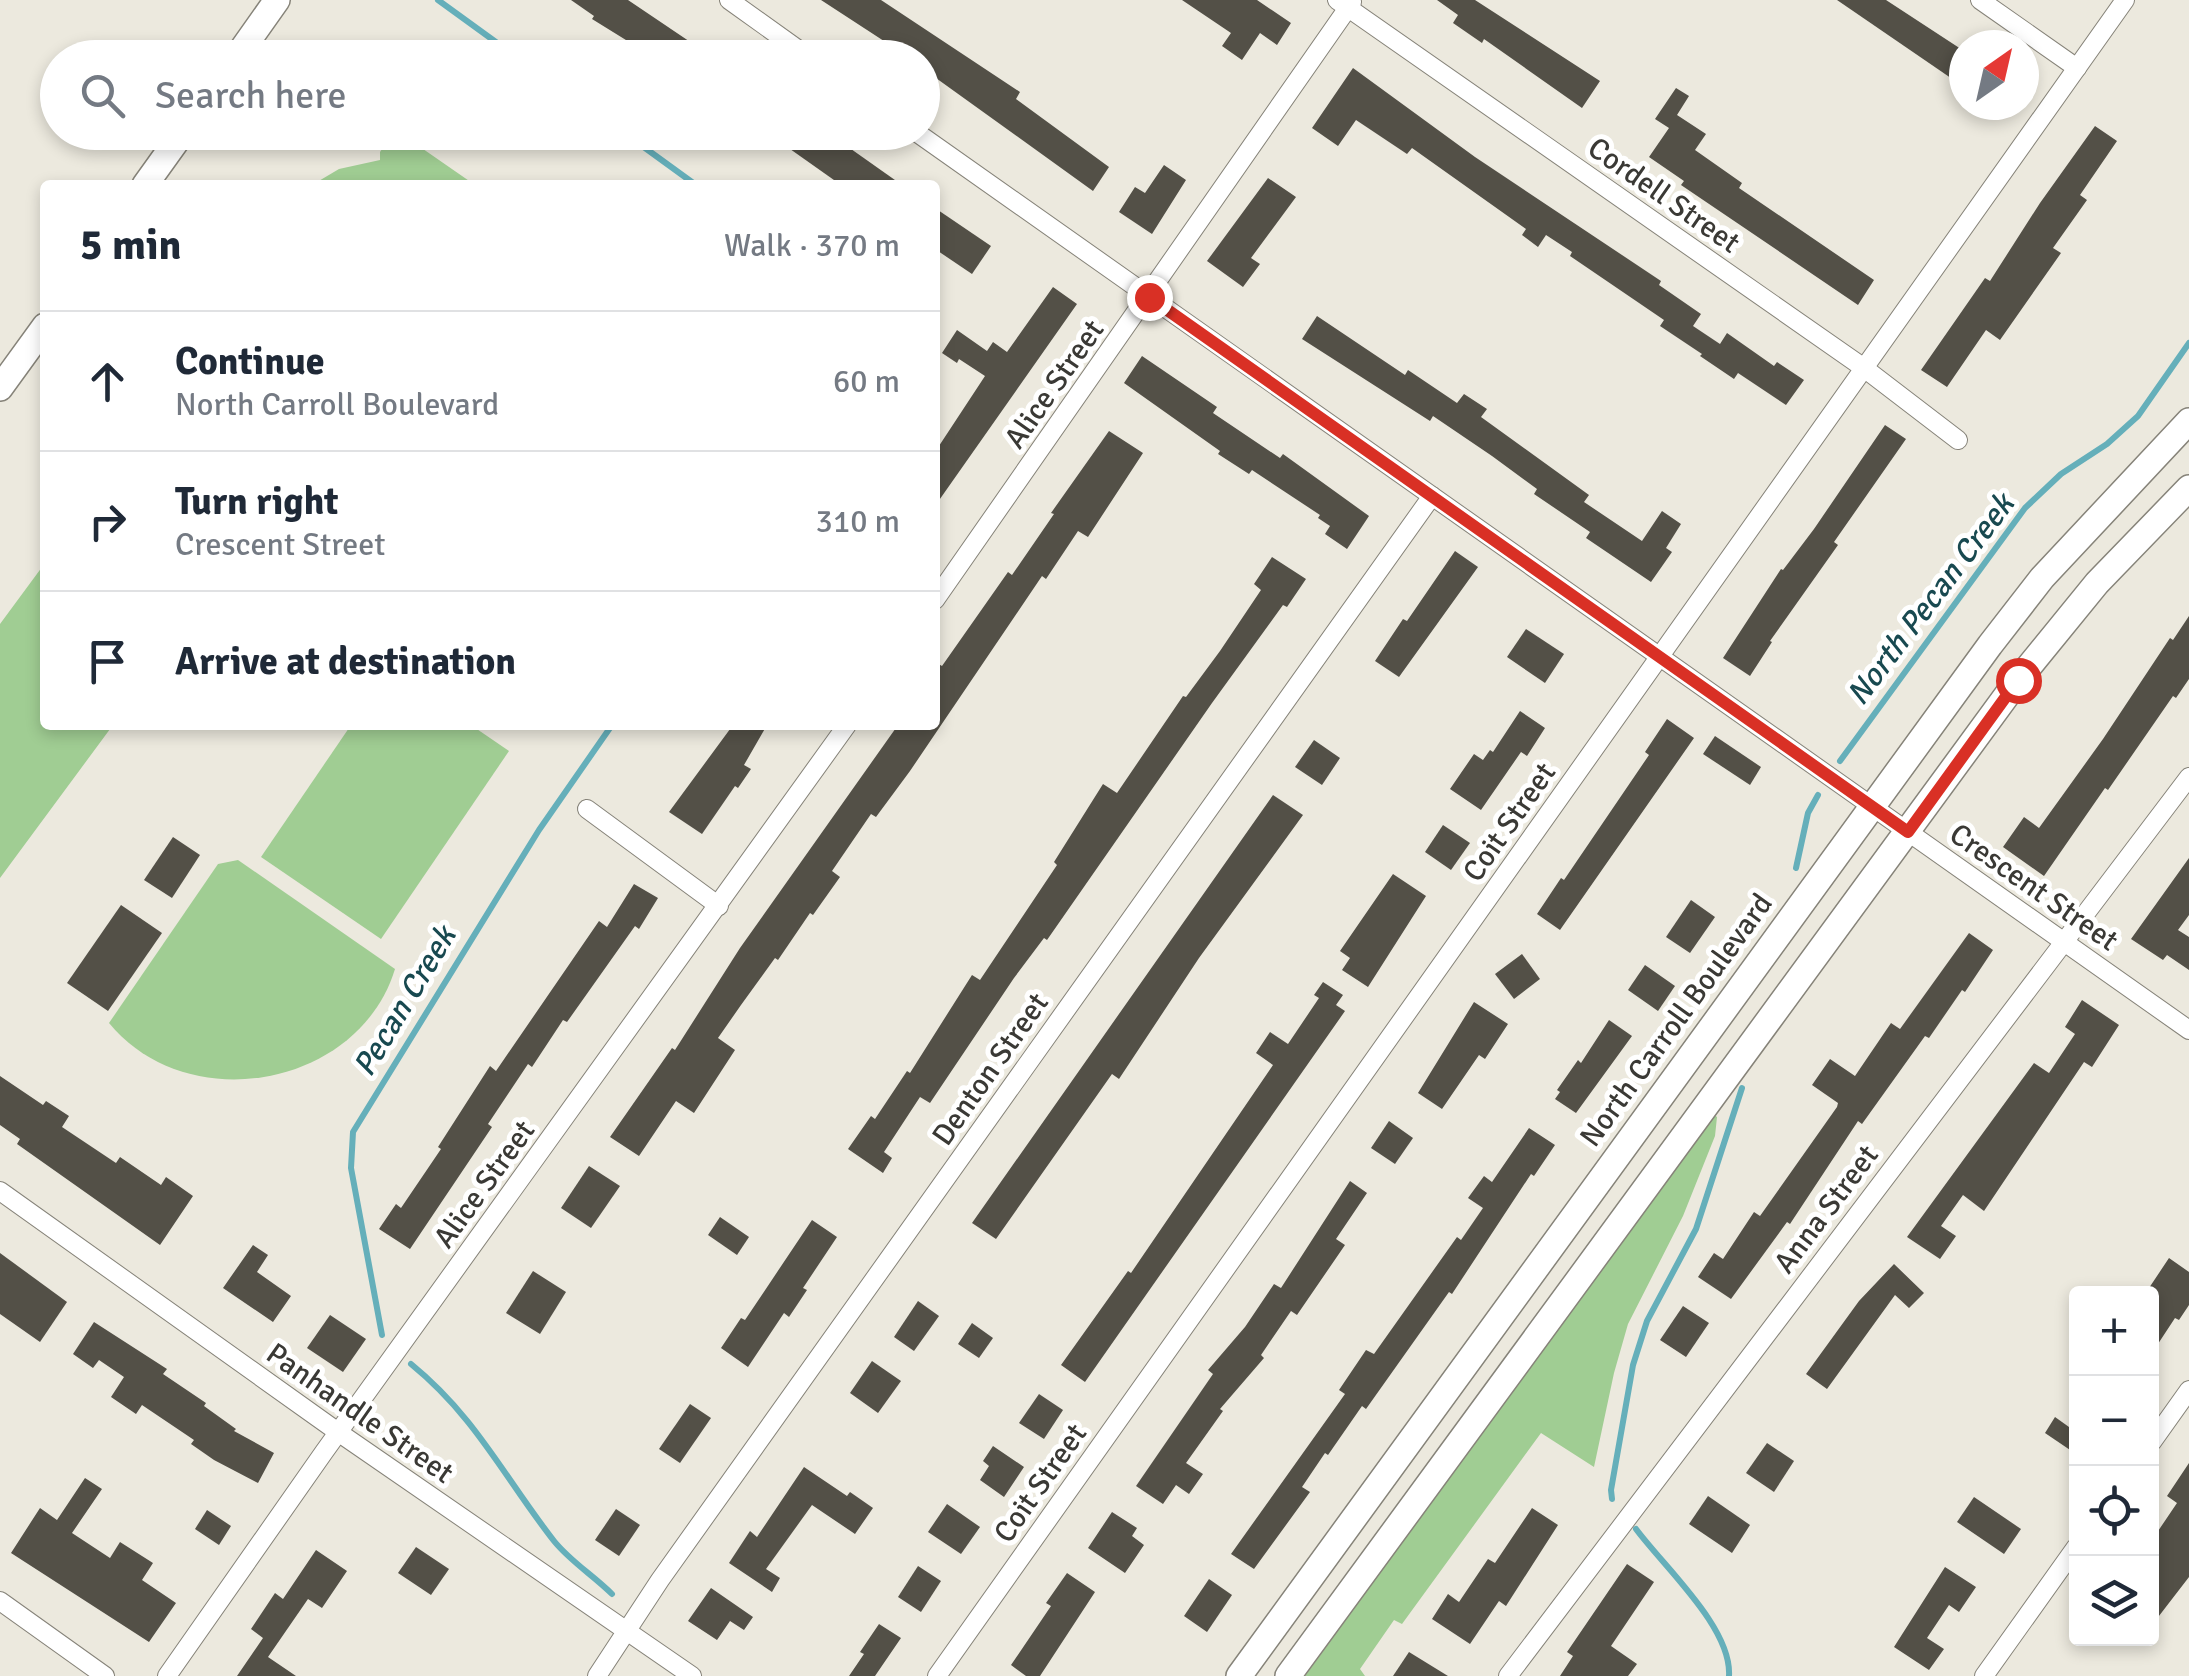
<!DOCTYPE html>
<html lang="en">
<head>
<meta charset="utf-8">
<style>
  body { margin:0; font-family:Signika,sans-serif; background:#f6f6f7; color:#1f2937 }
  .controls { position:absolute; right:30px; bottom:30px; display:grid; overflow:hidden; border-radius:10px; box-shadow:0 5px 15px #0003 }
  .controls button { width:90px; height:90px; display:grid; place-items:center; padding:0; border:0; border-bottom:2px solid #e0e1e3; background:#fff; color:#1f2937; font:50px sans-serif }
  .compass { position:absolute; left:1949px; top:30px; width:90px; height:90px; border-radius:50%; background:#fff; box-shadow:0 5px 15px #0003; rotate:34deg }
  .stop { position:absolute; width:30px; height:30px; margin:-22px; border:8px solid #d93025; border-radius:50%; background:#fff }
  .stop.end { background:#d93025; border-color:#fff; box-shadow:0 2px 10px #0008 }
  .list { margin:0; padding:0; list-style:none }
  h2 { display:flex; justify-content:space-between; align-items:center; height:130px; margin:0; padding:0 40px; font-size:42px }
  h2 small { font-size:32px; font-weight:400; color:#747a83 }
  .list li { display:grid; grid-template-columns:65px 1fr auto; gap:30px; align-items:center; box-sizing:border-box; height:140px; padding:0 40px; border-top:2px solid #e0e1e3 }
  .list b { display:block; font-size:38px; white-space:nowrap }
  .list p { margin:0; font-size:32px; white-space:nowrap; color:#747a83 }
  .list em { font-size:32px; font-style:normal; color:#747a83 }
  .icon { flex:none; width:55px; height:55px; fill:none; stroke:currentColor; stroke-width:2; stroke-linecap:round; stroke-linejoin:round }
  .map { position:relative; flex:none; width:2189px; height:1676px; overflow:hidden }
  .search { position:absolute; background:#fff; box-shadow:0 5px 15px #0003; left:40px; top:40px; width:900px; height:110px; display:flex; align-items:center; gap:25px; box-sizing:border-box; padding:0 35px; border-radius:55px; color:#747a83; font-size:38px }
  .panel { position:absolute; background:#fff; box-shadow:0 5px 15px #0003; left:40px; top:180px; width:900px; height:550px; border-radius:10px }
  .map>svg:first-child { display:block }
  .grass { fill:#a0cd93 }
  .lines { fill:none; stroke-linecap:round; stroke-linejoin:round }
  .stream { stroke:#65afba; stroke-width:6 }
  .building { fill:#535047 }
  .street-casing { stroke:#868379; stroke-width:20 }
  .secondary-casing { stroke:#868379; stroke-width:28 }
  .street { stroke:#fff; stroke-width:18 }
  .secondary { stroke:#fff; stroke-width:25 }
  .route { stroke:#d93025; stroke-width:12 }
  .labels { text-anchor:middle; stroke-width:10; stroke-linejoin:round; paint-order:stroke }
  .street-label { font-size:30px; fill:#3a3935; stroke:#fff }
  .water-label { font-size:32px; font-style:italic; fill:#184950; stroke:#fff }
</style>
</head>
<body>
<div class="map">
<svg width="2189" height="1676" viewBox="0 0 2189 1676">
  <rect width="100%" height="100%" fill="#ece9de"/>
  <g class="grass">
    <path d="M393 132 400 133 475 185H312L339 169 380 160V152Z"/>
    <path d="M45 563V725H113L0 878V624Z"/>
    <path d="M351 725H471L509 751 381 939 261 857Z"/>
    <path d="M238 860 395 969C359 1087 188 1119 109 1023L218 864Z"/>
    <path d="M1713 1114 1717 1117 1715 1136 1683 1216 1628 1324 1614 1373 1594 1467 1541 1433 1402 1624 1394 1620 1360 1669 1365 1676H1305Z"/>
  </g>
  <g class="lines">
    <g class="stream">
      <path d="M438 0 518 58"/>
      <path d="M623 132 696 185"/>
      <path d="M1840 761 2025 508 2061 474 2107 444 2138 416 2189 343"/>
      <path d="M1796 868 1808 813 1818 795"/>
      <path d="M382 1335 351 1168 353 1132 539 830 612 725"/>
      <path d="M411 1364C476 1417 504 1477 554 1541 571 1562 593 1575 612 1594"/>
      <path d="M1612 1499 1611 1490 1633 1365 1647 1321 1696 1229 1742 1088"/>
      <path d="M1636 1529C1665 1568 1732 1628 1729 1676"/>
    </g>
  </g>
  <g class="building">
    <path d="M571 0H628L714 58H655L592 19 594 16Z"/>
    <path d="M821 0H881L1020 92 1016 99 1109 167 1093 191 922 68V58H910Z"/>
    <path d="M1182 0H1257L1291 23 1277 45 1260 33 1242 60 1222 46 1231 33Z"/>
    <path d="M1437 0H1475L1600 81 1582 108 1484 39 1482 43 1453 23 1458 15Z"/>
    <path d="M1837 0H1886L1964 51V87Z"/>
    <path d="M1353 68 1475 157 1661 281 1659 285 1701 314 1693 326 1720 344 1727 333 1774 366 1777 362 1804 380 1786 405 1738 373 1734 379 1700 356 1702 354 1660 326 1664 320 1570 256 1572 252 1546 235 1538 247 1522 235 1526 229 1412 148 1407 154 1356 120 1338 146 1312 128Z"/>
    <path d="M1676 88 1689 96 1677 115 1706 134 1695 150 1742 183 1739 188 1874 280 1858 305 1681 185 1684 181 1649 157 1669 128 1655 119Z"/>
    <path d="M2095 126 2117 141 2080 195 2087 200 2053 248 2061 253 2000 340 1986 330 1947 387 1921 370 1985 278 1990 281 2040 203Z"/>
    <path d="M766 132H827L902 185H841Z"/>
    <path d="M1164 165 1186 180 1152 234 1119 212 1135 187 1145 193Z"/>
    <path d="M1268 178 1296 197 1251 258 1260 264 1243 287 1207 261Z"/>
    <path d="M935 208 991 246 972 274 935 249Z"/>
    <path d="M1053 287 1077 304 935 506V452L985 376 959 359 957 363 942 353 957 330 987 351 993 342 1007 352Z"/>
    <path d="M1317 316 1405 375 1408 370 1457 403 1464 394 1487 409 1481 417 1589 495 1584 502 1642 541 1662 511 1681 524 1666 548 1672 552 1651 582 1586 538 1590 532 1534 494 1537 489 1492 456 1433 416 1430 421 1302 339Z"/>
    <path d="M1142 356 1217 407 1213 413 1280 458 1283 454 1369 516 1347 549 1325 534 1330 526 1318 518 1320 515 1252 470 1249 474 1218 454 1220 451 1124 383Z"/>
    <path d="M1885 425 1906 439 1834 542 1838 545 1770 641 1772 642 1750 676 1723 658 1781 569 1783 570 1814 529Z"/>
    <path d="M1109 431 1143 453 1088 537 1078 531 1046 579 1042 576 910 771 876 817 871 814 832 871 840 877 813 915 810 913 778 960 775 958 741 1005 718 1038 735 1050 694 1113 676 1101 639 1156 610 1137 672 1048 675 1050 740 948 898 725H935V662L942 666 1008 572 1012 575 1054 514 1051 513Z"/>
    <path d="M1455 551 1478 567 1399 677 1375 661 1403 619 1407 621Z"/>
    <path d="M1272 557 1306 579 1287 607 1283 605 1212 703 1047 940 1044 938 1014 978 930 1103 920 1097 884 1152 892 1158 883 1173 848 1149 871 1116 875 1119 907 1071 910 1073 972 975 980 980 1057 865 1054 862 1103 784 1117 793 1183 696 1186 697 1220 651 1261 590 1254 584Z"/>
    <path d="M2189 616V679L2176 698 2173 696 2108 790 2105 788 2044 876 2003 847 2024 817 2039 828 2103 739 2170 638 2173 640Z"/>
    <path d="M1526 629 1564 654 1545 683 1507 657Z"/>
    <path d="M1520 711 1545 728 1527 756 1521 752 1481 810 1450 789 1474 754 1483 760 1490 750 1493 752Z"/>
    <path d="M1667 719 1694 738 1560 930 1537 914 1561 878 1564 880 1649 755 1645 752Z"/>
    <path d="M733 725H767L744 765 751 769 738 788 735 786 702 834 669 812Z"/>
    <path d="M1715 736 1761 767 1750 785 1703 754Z"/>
    <path d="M1314 740 1340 758 1322 785 1295 767Z"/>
    <path d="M1273 795 1303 815 1199 958 1119 1079 1112 1074 996 1239 972 1223Z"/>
    <path d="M1443 825 1470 843 1451 870 1425 852Z"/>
    <path d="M173 837 200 855 172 898 144 880Z"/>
    <path d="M2189 858V915L2178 930 2189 937V970L2167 955 2163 960 2131 939Z"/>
    <path d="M1393 874 1426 896 1368 987 1342 970 1350 958 1340 951Z"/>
    <path d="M634 884 658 898 639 929 635 926 567 1022 563 1020 532 1067 528 1064 488 1124 492 1127 410 1249 379 1229 396 1204 401 1208 441 1149 438 1147 490 1066 496 1071 599 921 607 927Z"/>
    <path d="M1691 900 1715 917 1690 953 1666 937Z"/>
    <path d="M121 905 162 933 108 1011 67 983Z"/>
    <path d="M1969 933 1993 950 1965 992 1962 990 1929 1038 1925 1036 1862 1124 1858 1121 1790 1224 1787 1222 1731 1299 1698 1277 1714 1253 1723 1259 1754 1212 1760 1216 1837 1107 1838 1103 1812 1085 1830 1059 1855 1076 1891 1023 1900 1029Z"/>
    <path d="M1522 954 1540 979 1514 999 1495 974Z"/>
    <path d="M1645 965 1675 986 1658 1011 1628 990Z"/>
    <path d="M1323 982 1343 995 1336 1005 1345 1011 1085 1382 1061 1365 1128 1271 1131 1273 1273 1065 1256 1053 1270 1032 1288 1044 1319 998 1314 995Z"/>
    <path d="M2082 1000 2119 1025 2092 1067 2084 1062 1984 1211 1963 1195 1941 1226 1956 1236 1940 1259 1907 1237 2034 1063 2049 1073 2075 1034 2065 1027Z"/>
    <path d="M1474 1002 1508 1024 1485 1059 1479 1055 1442 1109 1418 1093Z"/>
    <path d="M1609 1020 1632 1036 1576 1113 1555 1099 1560 1092 1557 1090 1578 1060 1581 1063Z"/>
    <path d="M0 1076 43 1105 46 1101 69 1116 62 1127 116 1163 120 1157 161 1185 166 1177 193 1196 160 1245 17 1144 20 1139 0 1125Z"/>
    <path d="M1389 1121 1413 1138 1395 1164 1371 1148Z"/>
    <path d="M1529 1128 1555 1145 1534 1176 1531 1174 1452 1294 1449 1292 1366 1409 1362 1406 1328 1455 1325 1453 1302 1487 1310 1492 1254 1569 1231 1554 1345 1394 1339 1390 1366 1350 1374 1354 1457 1237 1461 1240 1483 1208 1468 1198 1484 1176 1492 1182Z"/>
    <path d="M589 1166 620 1186 591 1228 561 1208Z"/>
    <path d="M1350 1181 1367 1193 1336 1239 1345 1245 1297 1315 1291 1311 1261 1355 1264 1358 1220 1409 1223 1411 1186 1463 1203 1474 1189 1494 1176 1485 1163 1504 1136 1486 1213 1374 1208 1370 1245 1327 1274 1284 1281 1288Z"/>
    <path d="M720 1217 749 1237 737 1255 708 1235Z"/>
    <path d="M812 1220 837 1237 803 1288 807 1290 789 1317 784 1313 748 1367 721 1348 741 1318 745 1320Z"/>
    <path d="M253 1245 268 1255 257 1272 291 1296 273 1322 223 1288Z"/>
    <path d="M0 1253 67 1302 40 1342 0 1314Z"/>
    <path d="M2169 1258 2189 1272V1305L2179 1320 2175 1318 2152 1353V1294H2145Z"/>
    <path d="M1894 1264 1924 1293 1909 1308 1895 1295 1827 1389 1806 1374 1859 1301Z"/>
    <path d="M533 1271 566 1292 540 1334 506 1313Z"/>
    <path d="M918 1301 939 1316 914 1351 894 1337Z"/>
    <path d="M1683 1306 1709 1323 1686 1357 1660 1340Z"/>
    <path d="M330 1315 366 1339 343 1372 307 1348Z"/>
    <path d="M94 1322 167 1369 163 1374 206 1403 204 1406 236 1429 234 1431 274 1453 258 1483 214 1460 191 1444 194 1440 142 1405 136 1414 111 1397 124 1377 99 1360 93 1368 73 1354Z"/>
    <path d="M972 1323 993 1338 979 1358 958 1344Z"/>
    <path d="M872 1361 901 1381 878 1413 850 1393Z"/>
    <path d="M1039 1394 1063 1410 1044 1439 1019 1423Z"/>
    <path d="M690 1404 711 1418 680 1463 659 1449Z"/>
    <path d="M2055 1417 2076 1432V1454L2045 1433Z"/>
    <path d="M1767 1443 1794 1461 1774 1492 1746 1473Z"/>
    <path d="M993 1446 1024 1467 1004 1497 980 1480 989 1466 983 1461Z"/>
    <path d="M2189 1463V1577L2152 1625V1540L2177 1503 2167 1496Z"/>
    <path d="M804 1467 847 1496 850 1492 873 1508 855 1534 812 1505 766 1569 780 1578 772 1592 729 1563 750 1531 757 1537Z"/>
    <path d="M85 1478 102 1489 72 1533 110 1558 120 1542 153 1563 142 1580 176 1603 149 1642 11 1553 40 1508 57 1520Z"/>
    <path d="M1708 1496 1750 1525 1732 1553 1689 1524Z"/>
    <path d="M1974 1497 2021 1529 2004 1554 1957 1522Z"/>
    <path d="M947 1504 980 1527 961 1554 928 1532Z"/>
    <path d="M1532 1508 1558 1525 1506 1606 1499 1601 1470 1644 1432 1619 1448 1594 1459 1602 1488 1559 1495 1563Z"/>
    <path d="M616 1509 640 1525 619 1556 595 1540Z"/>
    <path d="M207 1510 231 1526 219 1545 195 1529Z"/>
    <path d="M1112 1512 1137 1528 1132 1536 1144 1545 1125 1573 1088 1548Z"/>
    <path d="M416 1547 449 1569 431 1595 398 1573Z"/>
    <path d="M316 1550 347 1571 322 1608 308 1599 268 1657 296 1676H237L263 1638 251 1629 275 1593 283 1599Z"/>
    <path d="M1627 1564 1654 1582 1611 1646 1637 1664 1628 1676H1560L1573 1656 1567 1652Z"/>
    <path d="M918 1566 941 1581 921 1612 898 1597Z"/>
    <path d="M1945 1567 1976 1587 1959 1612 1949 1605 1927 1638 1944 1649 1929 1670 1894 1647Z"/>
    <path d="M1067 1573 1095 1592 1040 1676H1026L1011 1665 1051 1606 1046 1603Z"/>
    <path d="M1209 1579 1232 1595 1207 1632 1184 1616Z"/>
    <path d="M711 1588 753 1617 744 1630 730 1621 717 1640 688 1621Z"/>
    <path d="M879 1624 901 1638 875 1676H849L864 1654 860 1652Z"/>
    <path d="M1409 1652 1448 1676H1393Z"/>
  </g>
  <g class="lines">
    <defs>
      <g id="street">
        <path d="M729 0 810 58"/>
        <path d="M1337 0 1864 368 1958 440"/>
        <path d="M1980 0 2077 68"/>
        <path d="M916 132 2189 1030"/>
        <path d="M935 600 1352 2"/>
        <path d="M587 809 719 906"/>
        <path d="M0 1191 338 1432 692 1676"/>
        <path d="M2152 1442 2189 1390"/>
        <path d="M0 1601 105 1676"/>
        <path d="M167 1676 324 1452 847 725"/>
        <path d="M597 1676 660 1580 1432 496"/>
        <path d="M937 1676 2125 0"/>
        <path d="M1508 1676 2189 777"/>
        <path d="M1984 1676 2076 1547"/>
      </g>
      <g id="secondary">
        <path d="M236 58 277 0"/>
        <path d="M145 185 183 132"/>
        <path d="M0 388 45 326"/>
        <path d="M1239 1676 1990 645 2042 578 2189 421"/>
        <path d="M1288 1676 2018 680 2097 583 2189 488"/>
      </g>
    </defs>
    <use href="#street" class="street-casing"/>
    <use href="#secondary" class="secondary-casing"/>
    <use href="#street" class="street"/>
    <use href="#secondary" class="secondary"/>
  </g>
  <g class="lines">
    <path class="route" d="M1149 297 1908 832 2018 680"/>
  </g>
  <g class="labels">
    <g class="street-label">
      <text transform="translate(1664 195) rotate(35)" y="10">Cordell Street</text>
      <text transform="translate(1054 384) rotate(-55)" y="10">Alice Street</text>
      <text transform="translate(1509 822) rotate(-55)" y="10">Coit Street</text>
      <text transform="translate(2034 887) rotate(35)" y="10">Crescent Street</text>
      <text transform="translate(1676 1020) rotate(-54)" y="10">North Carroll Boulevard</text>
      <text transform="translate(990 1069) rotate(-55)" y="10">Denton Street</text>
      <text transform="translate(484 1184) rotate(-54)" y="10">Alice Street</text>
      <text transform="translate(1826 1209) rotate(-53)" y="10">Anna Street</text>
      <text transform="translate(360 1413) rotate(35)" y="10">Panhandle Street</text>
      <text transform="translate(1040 1483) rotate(-55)" y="10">Coit Street</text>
    </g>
    <g class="water-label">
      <text transform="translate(1930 599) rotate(-53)" y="11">North Pecan Creek</text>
      <text transform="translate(404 1001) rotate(-59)" y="11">Pecan Creek</text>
    </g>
  </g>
</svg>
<div class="controls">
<button>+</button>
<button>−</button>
<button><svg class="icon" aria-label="locate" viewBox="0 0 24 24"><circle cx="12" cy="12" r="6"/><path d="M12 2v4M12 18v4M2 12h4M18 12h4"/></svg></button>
<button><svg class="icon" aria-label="layers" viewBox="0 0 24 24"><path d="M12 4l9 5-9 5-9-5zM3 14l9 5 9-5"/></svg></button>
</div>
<svg class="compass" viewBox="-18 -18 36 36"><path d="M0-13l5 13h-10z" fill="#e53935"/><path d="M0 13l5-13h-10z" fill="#747a83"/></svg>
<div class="stop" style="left:2018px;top:680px"></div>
<div class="stop end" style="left:1149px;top:297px"></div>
<div class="search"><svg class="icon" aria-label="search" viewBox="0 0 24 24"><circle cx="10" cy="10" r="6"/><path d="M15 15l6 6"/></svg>Search here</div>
<section class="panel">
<h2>5 min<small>Walk · 370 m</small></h2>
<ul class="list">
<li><svg class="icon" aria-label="ahead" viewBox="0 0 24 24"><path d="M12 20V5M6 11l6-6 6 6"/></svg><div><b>Continue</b><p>North Carroll Boulevard</p></div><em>60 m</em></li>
<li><svg class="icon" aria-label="right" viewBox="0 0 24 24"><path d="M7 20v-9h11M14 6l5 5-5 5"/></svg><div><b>Turn right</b><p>Crescent Street</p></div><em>310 m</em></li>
<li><svg class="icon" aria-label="arrive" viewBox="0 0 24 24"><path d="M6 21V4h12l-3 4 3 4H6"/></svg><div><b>Arrive at destination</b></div></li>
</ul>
</section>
</div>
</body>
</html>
